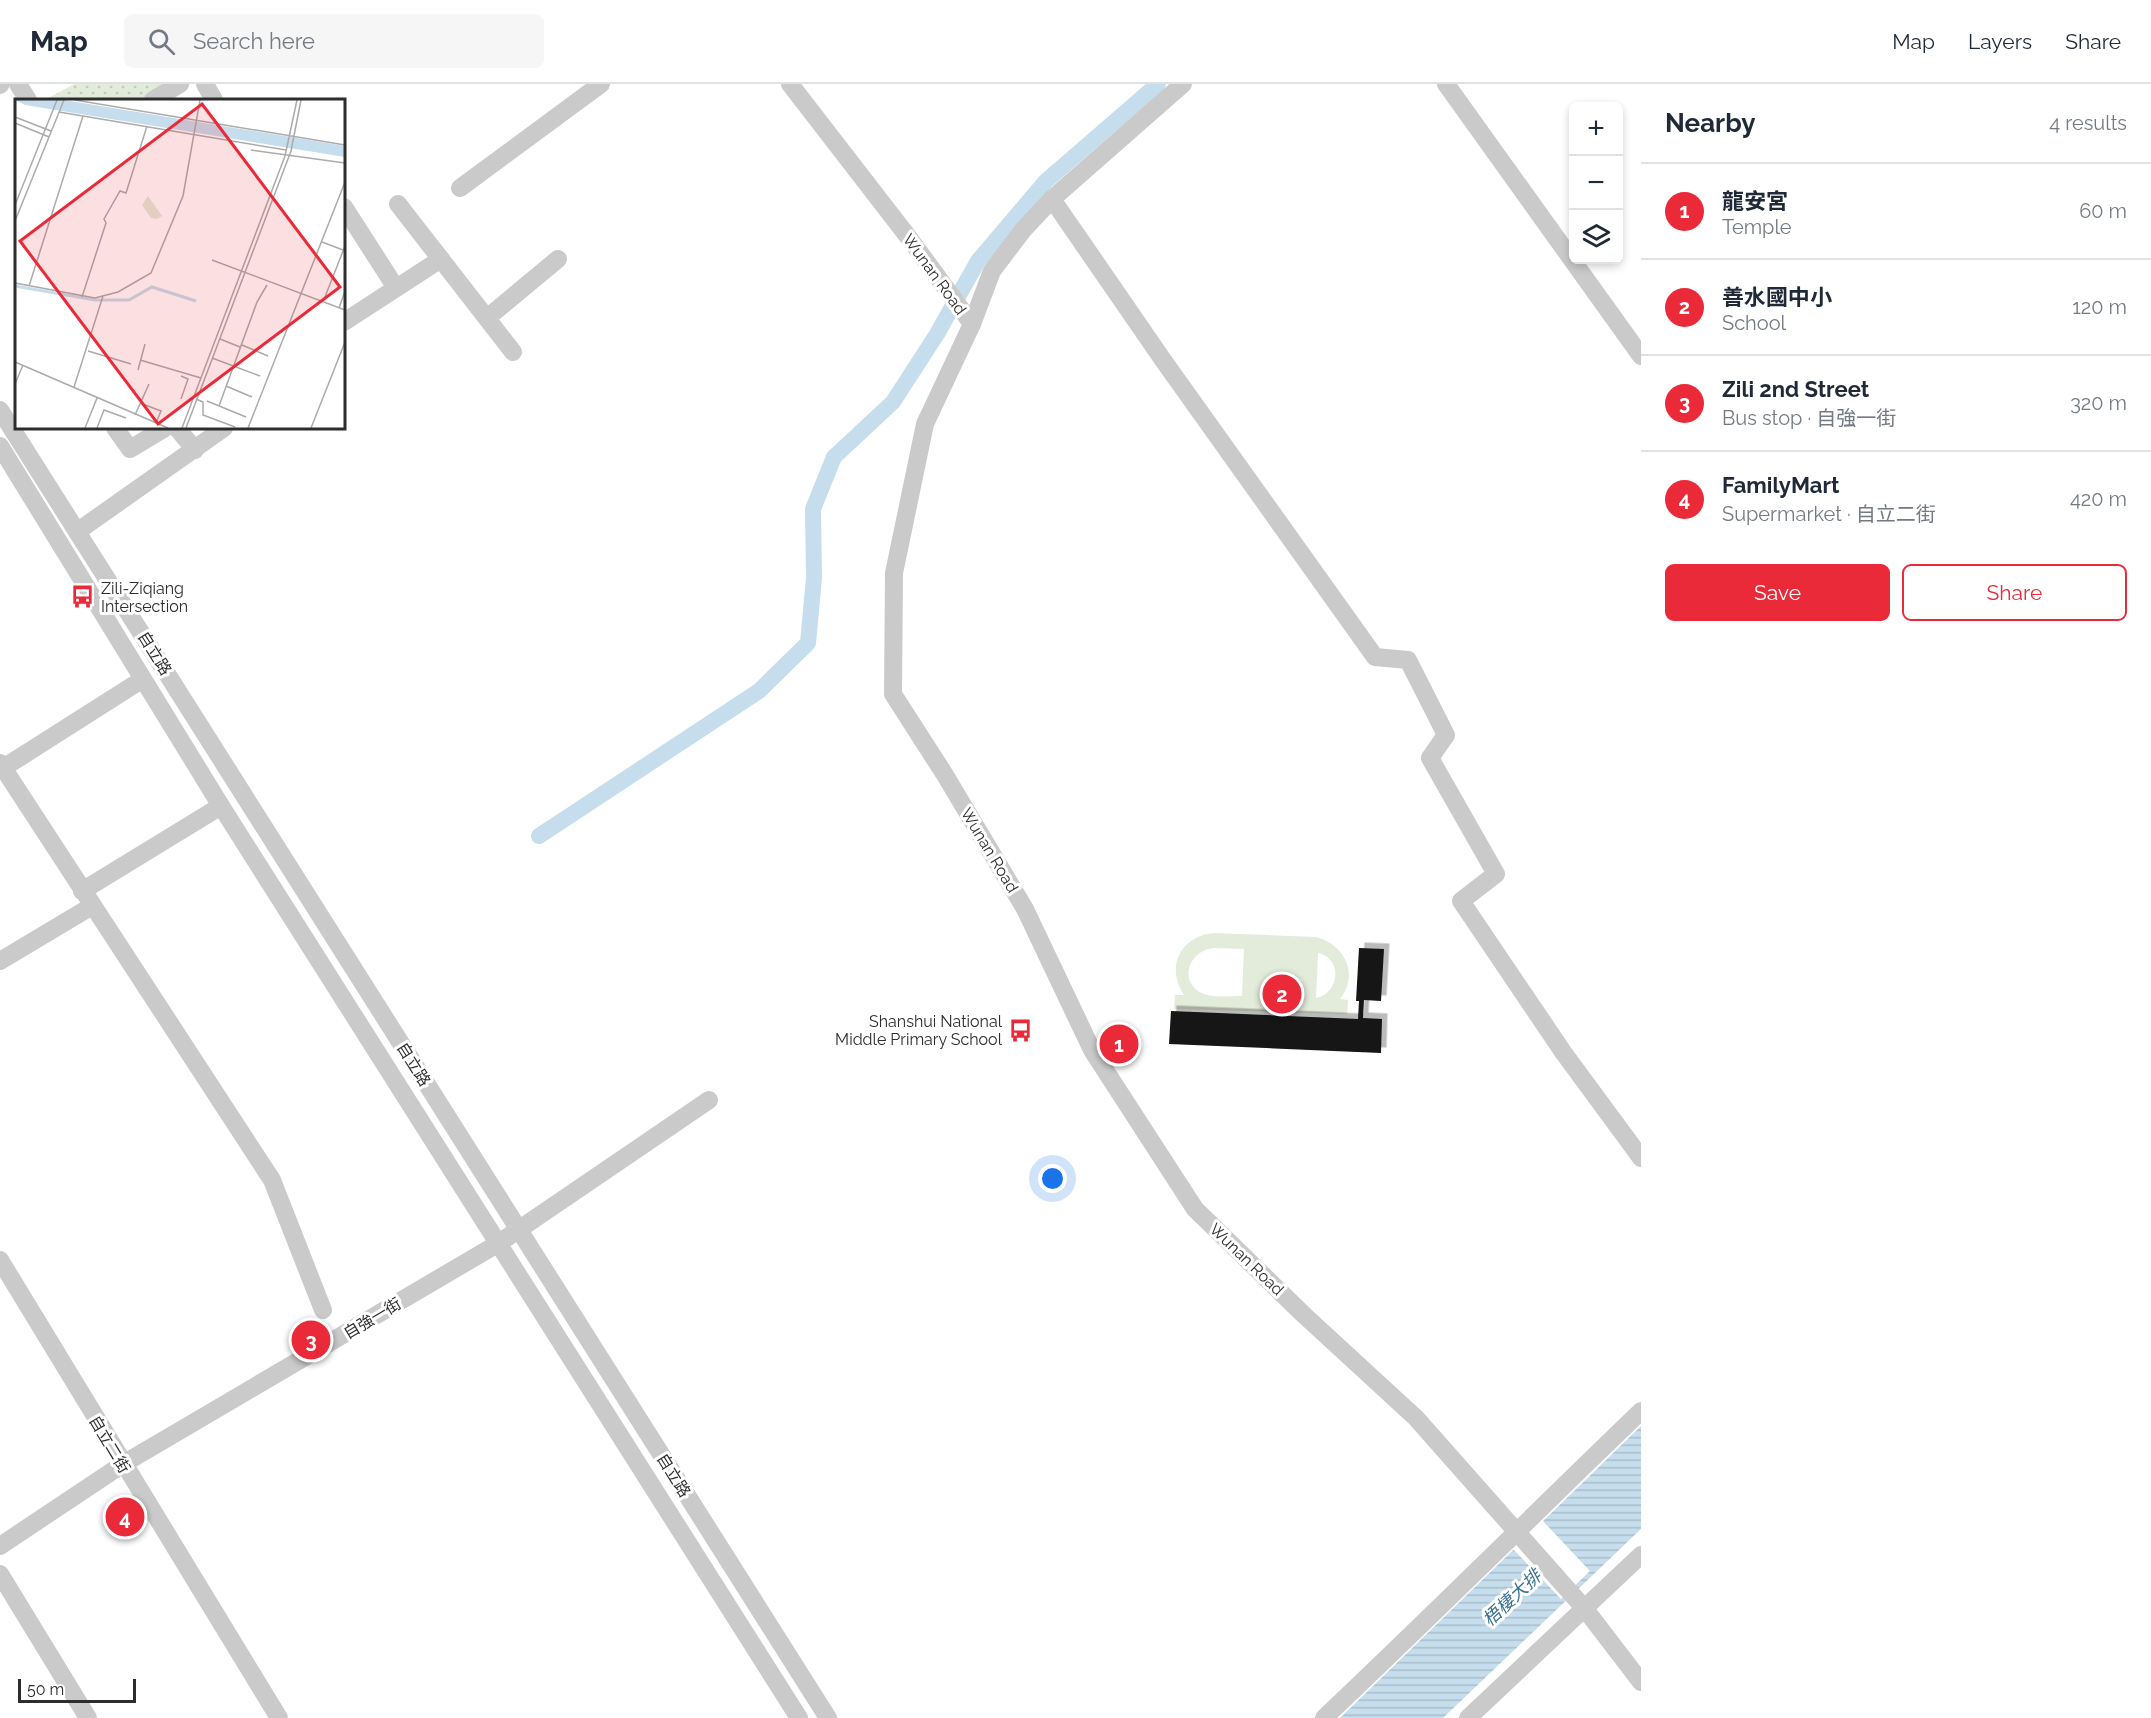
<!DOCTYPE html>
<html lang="en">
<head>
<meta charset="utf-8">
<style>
  body { margin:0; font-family:Raleway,"Noto Sans TC",sans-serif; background:#f6f6f7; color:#1f2937 }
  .controls { position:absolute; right:18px; top:18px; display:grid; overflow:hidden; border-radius:9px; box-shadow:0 3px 9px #0003 }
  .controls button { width:54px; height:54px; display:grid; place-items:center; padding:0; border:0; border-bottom:2px solid #e0e1e3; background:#fff; color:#1f2937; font:30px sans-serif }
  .scale { position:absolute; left:18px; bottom:15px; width:118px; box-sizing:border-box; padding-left:6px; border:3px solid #2d2d2d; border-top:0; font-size:16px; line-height:21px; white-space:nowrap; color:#2d2d2d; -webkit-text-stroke:4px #fff; paint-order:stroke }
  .you { position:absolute; left:1053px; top:1095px; width:21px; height:21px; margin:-15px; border:4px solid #fff; border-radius:50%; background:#1a73e8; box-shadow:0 0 0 9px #1a73e833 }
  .badge { display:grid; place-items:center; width:39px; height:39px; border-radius:50%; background:#ea2939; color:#fff; font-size:20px; font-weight:700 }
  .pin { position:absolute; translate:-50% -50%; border:3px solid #fff; box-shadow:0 2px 6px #0006 }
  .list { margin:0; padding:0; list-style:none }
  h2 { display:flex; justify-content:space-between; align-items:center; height:78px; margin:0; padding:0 24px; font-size:26px }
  h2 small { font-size:20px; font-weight:400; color:#747a83 }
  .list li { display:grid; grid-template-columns:39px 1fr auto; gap:18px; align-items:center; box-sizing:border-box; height:96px; padding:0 24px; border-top:2px solid #e0e1e3 }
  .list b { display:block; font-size:22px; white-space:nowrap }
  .list p { margin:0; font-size:20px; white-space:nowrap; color:#747a83 }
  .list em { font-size:20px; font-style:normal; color:#747a83 }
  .actions { display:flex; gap:12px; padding:18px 24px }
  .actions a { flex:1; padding:14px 0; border:2px solid #ea2939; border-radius:9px; text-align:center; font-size:21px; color:#ea2939 }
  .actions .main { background:#ea2939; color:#fff }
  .icon { flex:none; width:33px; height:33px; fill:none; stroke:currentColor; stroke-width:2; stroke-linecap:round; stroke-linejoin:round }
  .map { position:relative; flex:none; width:1641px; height:1634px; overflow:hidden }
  header { display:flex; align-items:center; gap:36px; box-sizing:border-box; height:84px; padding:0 30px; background:#fff; border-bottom:2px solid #e0e1e3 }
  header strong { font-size:28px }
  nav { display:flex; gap:33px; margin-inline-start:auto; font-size:21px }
  .search { width:420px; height:54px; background:#f6f6f7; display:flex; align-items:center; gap:15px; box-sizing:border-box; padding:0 21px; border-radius:9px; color:#747a83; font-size:22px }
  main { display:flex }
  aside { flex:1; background:#fff }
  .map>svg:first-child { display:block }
  .grass { fill:#e3ebda; fill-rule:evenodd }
  .park { fill:url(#park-dots) }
  .water { fill:url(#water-rules) }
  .pier { fill:#fff }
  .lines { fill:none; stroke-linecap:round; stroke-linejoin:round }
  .canal { stroke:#c5ddec; stroke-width:16 }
  .building { fill:#141414; filter:url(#shadow) }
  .minor { stroke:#cacaca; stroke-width:18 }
  .labels { text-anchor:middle; stroke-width:6; stroke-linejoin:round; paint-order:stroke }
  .street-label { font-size:16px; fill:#2d2d2d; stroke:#fff }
  .poi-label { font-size:16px; fill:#2d2d2d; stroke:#fff; text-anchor:start }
  .water-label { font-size:18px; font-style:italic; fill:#396f90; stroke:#fff }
  .inset-river { fill:none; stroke:#c5ddec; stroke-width:3 }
  .inset-road { fill:none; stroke:#ababab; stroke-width:1.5 }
  .view { fill:#ea2939; fill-opacity:0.15; stroke:#ea2939; stroke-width:3 }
  .inset-edge { fill:none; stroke:#2d2d2d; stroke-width:3 }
</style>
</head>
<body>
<header>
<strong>Map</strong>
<div class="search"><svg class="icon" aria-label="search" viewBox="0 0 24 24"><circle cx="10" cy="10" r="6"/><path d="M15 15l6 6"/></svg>Search here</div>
<nav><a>Map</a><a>Layers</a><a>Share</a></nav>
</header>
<main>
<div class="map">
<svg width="1641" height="1634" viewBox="0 0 1641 1634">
  <defs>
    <pattern id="park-dots" width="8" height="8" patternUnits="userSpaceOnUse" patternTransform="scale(1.5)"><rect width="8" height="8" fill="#e3ebda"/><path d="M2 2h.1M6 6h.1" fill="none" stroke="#c3cabb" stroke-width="1.8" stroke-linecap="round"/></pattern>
    <pattern id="water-rules" width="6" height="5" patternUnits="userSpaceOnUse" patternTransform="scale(1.5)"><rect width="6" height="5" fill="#c5ddec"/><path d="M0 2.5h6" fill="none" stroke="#aabecb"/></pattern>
    <filter id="shadow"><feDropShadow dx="5.5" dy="-5.5" stdDeviation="0" flood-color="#0004"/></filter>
  </defs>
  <rect width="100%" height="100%" fill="#fff"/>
  <path class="grass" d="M1213 849 1315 853C1344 859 1360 890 1340 915L1348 916 1347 930 1174 925 1175 911H1184C1165 882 1181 853 1213 849ZM1214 864 1244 865 1242 912C1230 912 1215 914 1204 910 1178 900 1187 867 1214 864ZM1318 869C1343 874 1340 909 1316 914Z"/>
  <path class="park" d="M74 0H181L153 16H45Z"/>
  <path class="water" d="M1641 1342V1445L1443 1634H1340Z"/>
  <path class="pier" d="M1541 1435 1590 1487 1561 1515 1512 1464Z"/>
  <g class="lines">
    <path class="canal" d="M539 752 759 607 808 559 814 494 813 425 834 373 893 318 937 250 978 177 1046 97 1158 0"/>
  </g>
  <path class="building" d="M1359 864 1384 865 1381 917 1364 916 1363 934 1382 935 1381 969 1169 960 1171 927 1358 935 1359 917H1356Z"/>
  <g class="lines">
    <g class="minor">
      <path d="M18 0 28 16"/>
      <path d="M205 0 214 16"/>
      <path d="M790 0 909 154 972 240"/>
      <path d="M1183 0 1052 115 1023 146 992 187 972 240 925 340 894 489 893 610 945 691 1025 825 1092 966 1195 1125 1304 1231 1416 1334 1585 1525 1641 1598"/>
      <path d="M1446 0 1641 272"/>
      <path d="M0 1 1 0"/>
      <path d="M153 16 180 0"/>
      <path d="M460 104 601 0"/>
      <path d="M1052 115 1163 276 1375 573 1408 576 1446 651 1430 674 1496 790 1461 817 1563 968 1641 1074"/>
      <path d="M398 120 513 268"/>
      <path d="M344 123 396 204"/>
      <path d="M487 234 558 175"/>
      <path d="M344 238 441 175"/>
      <path d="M0 326 828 1634"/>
      <path d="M115 344 130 365 165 344"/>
      <path d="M177 344 195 366"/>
      <path d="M0 362 221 722 799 1634"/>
      <path d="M78 447 224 344"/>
      <path d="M0 679 272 1096 323 1226"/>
      <path d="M0 686 143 595"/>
      <path d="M82 807 221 722"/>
      <path d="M0 877 92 822"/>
      <path d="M0 1176 279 1634"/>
      <path d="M0 1462 123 1380 499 1159 709 1016"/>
      <path d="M0 1490 88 1634"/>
      <path d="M1324 1634C1431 1533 1535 1429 1641 1327"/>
      <path d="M1468 1634 1641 1471"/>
    </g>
  </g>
  <defs>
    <symbol id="bus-bare" viewBox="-9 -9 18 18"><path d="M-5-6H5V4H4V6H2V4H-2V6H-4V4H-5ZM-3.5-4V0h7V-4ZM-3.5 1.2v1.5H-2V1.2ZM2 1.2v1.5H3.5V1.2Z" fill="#ea2939" stroke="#fff" stroke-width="2.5" paint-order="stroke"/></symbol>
  </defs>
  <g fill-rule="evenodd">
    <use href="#bus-bare" x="66" y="496" width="33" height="33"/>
    <use href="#bus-bare" x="1004" y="930" width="33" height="33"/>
  </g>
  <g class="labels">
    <g class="street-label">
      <text transform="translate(935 190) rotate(54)" y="6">Wunan Road</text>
      <text transform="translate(155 569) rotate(58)" y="6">自立路</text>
      <text transform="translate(990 766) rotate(59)" y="6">Wunan Road</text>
      <text transform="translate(414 980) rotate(58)" y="6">自立路</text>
      <text transform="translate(1247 1175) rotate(44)" y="6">Wunan Road</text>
      <text transform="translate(372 1234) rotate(-31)" y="6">自強一街</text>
      <text transform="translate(110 1360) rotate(59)" y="6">自立二街</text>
      <text transform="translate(674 1391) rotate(58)" y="6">自立路</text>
    </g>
    <g class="poi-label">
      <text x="101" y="510">Zili-Ziqiang<tspan x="101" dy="18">Intersection</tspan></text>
      <text x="1002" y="943" text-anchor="end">Shanshui National<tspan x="1002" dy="18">Middle Primary School</tspan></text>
    </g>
    <g class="water-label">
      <text transform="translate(1512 1514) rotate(-43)" y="6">梧棲大排</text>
    </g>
  </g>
  <g transform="translate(15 15)">
    <rect width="330" height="330" fill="#fff"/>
    <path d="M133 97 147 117 142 120 136 119 127 106Z" fill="#e3ebda"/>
    <path d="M0 1H49L330 47V58L10 6Z" fill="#c5ddec"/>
    <path class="inset-river" d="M0 187 80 201H114L137 188 181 202"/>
    <path class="inset-road" d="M60 1 330 46M44 13 271 51M0 18 36 32M0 24 34 38M236 51 330 64M0 106 42 1M0 122 49 1M307 143 328 151M197 161 330 211M0 184 80 199 103 193 136 174 168 97 185 1M14 187 68 17M67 198 91 124 89 120 105 92 111 94 132 27M308 203 330 147M324 209 330 192M205 240 225 248M227 246 253 257M73 252 116 265M197 259 245 277M125 261 186 279M0 263 153 329M123 271 130 245M0 285 8 266M211 287 237 298M59 288 88 197M166 300 173 280 166 277M181 300 188 303V316L220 328M192 302 231 318M125 304 146 312 141 324M204 307 242 203 252 186M120 316 134 285M70 329 82 299M82 329 89 311 111 319M167 329 270 57 282 1M171 329 276 52 286 1M233 329 330 83M296 329 330 243"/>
    <path class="view" d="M187 5 325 188 143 325 5 142Z"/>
    <rect width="330" height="330" class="inset-edge"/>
  </g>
</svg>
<div class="controls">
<button>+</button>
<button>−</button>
<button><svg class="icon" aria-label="layers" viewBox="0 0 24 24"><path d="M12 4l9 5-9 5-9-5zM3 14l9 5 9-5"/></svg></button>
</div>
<div class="scale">50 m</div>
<div class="you"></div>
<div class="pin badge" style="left:1119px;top:960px">1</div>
<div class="pin badge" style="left:1282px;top:910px">2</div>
<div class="pin badge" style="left:311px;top:1256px">3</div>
<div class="pin badge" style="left:125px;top:1433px">4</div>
</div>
<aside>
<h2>Nearby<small>4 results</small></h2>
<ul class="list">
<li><span class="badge">1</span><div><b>龍安宮</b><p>Temple</p></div><em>60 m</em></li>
<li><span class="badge">2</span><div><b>善水國中小</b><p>School</p></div><em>120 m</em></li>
<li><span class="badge">3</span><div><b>Zili 2nd Street</b><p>Bus stop · 自強一街</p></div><em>320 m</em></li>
<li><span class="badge">4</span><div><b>FamilyMart</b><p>Supermarket · 自立二街</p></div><em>420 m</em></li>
</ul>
<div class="actions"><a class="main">Save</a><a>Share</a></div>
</aside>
</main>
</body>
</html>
